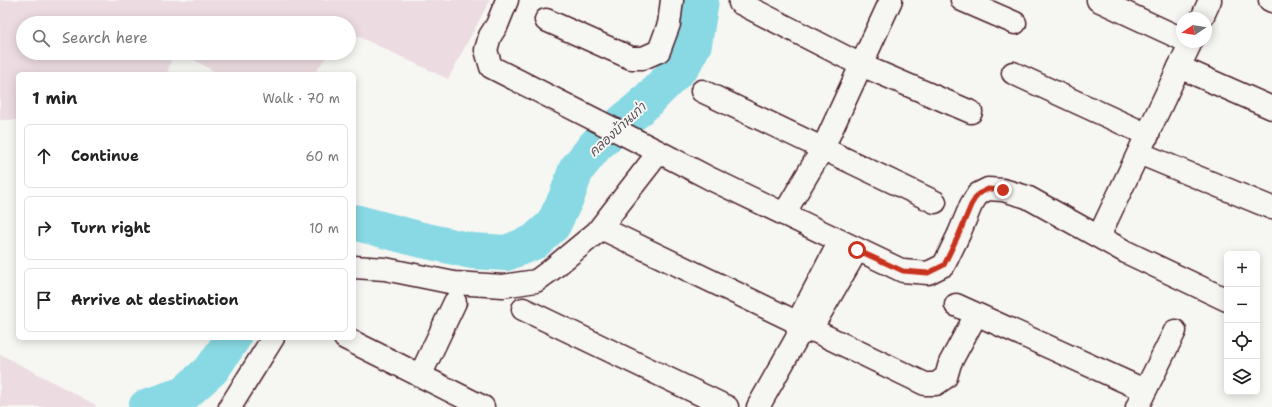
<!DOCTYPE html>
<html lang="en">
<head>
<meta charset="utf-8">
<style>
  body { margin:0; font-family:"Shantell Sans","Playpen Sans Thai",sans-serif; background:#f6f6f6; color:#222 }
  .controls { position:absolute; right:12px; bottom:12px; display:grid; overflow:hidden; border-radius:6px; box-shadow:0 2px 10px #0003 }
  .controls button { width:36px; height:36px; display:grid; place-items:center; padding:0; border:0; border-bottom:1px solid #e0e0e0; background:#fff; color:#222; font:20px sans-serif }
  .compass { position:absolute; left:1176px; top:12px; width:36px; height:36px; border-radius:50%; background:#fff; box-shadow:0 2px 10px #0003; rotate:258deg }
  .stop { position:absolute; width:12px; height:12px; margin:-9px; border:3px solid #c8321e; border-radius:50%; background:#fff }
  .stop.end { background:#c8321e; border-color:#fff; box-shadow:0 1px 4px #0008 }
  .list { margin:0; padding:0; list-style:none }
  h2 { display:flex; justify-content:space-between; align-items:center; height:52px; margin:0; padding:0 16px; font-size:17px }
  h2 small { font-size:13px; font-weight:400; color:#767676 }
  .list li { display:grid; grid-template-columns:26px 1fr auto; gap:12px; align-items:center; box-sizing:border-box; height:64px; margin:0 8px 8px; padding:0 8px; border:1px solid #e0e0e0; border-radius:6px }
  .list b { display:block; font-size:15px; white-space:nowrap }
  .list em { font-size:13px; font-style:normal; color:#767676 }
  .icon { flex:none; width:22px; height:22px; fill:none; stroke:currentColor; stroke-width:2; stroke-linecap:round; stroke-linejoin:round }
  .map { position:relative; flex:none; width:1272px; height:407px; overflow:hidden }
  .search { position:absolute; background:#fff; box-shadow:0 2px 10px #0003; left:16px; top:16px; width:340px; height:44px; display:flex; align-items:center; gap:10px; box-sizing:border-box; padding:0 14px; border-radius:22px; color:#767676; font-size:15px }
  .panel { position:absolute; background:#fff; box-shadow:0 2px 10px #0003; left:16px; top:72px; width:340px; height:268px; border-radius:6px }
  .map>svg:first-child { display:block }
  .built { fill:#ecdce1 }
  .lines { fill:none; stroke-linecap:round; stroke-linejoin:round }
  .river { stroke:#88d9e3; stroke-width:36 }
  .street-casing { stroke:#4a1f2b; stroke-width:25 }
  .street { stroke:#f6f6f2; stroke-width:22 }
  .route { stroke:#c8321e; stroke-width:5 }
  .labels { text-anchor:middle; stroke-width:4; stroke-linejoin:round; paint-order:stroke }
  .water-label { font-size:13px; font-style:italic; fill:#5a4e59; stroke:#f6f6f2 }
</style>
</head>
<body>
<div class="map">
<svg width="1272" height="407" viewBox="0 0 1272 407">
  <rect width="100%" height="100%" fill="#f6f6f2"/>
  <filter id="ink" filterUnits="userSpaceOnUse"><feTurbulence type="fractalNoise" baseFrequency=".025" numOctaves="2"/><feDisplacementMap in="SourceGraphic" scale="8" xChannelSelector="R" yChannelSelector="G"/><feConvolveMatrix kernelMatrix="1 2 1 2 8 2 1 2 1" color-interpolation-filters="sRGB"/></filter>
  <g filter="url(#ink)">
    <g class="built">
      <path d="M0 0H490L448 79 349 32V23H23V53H173L167 74H18V120H0Z"/>
      <path d="M182 53H329L314 74H219Z"/>
      <path d="M0 354 96 405 95 407H0Z"/>
    </g>
    <g class="lines">
      <g class="river">
        <path d="M354 222 418 239 472 251 506 253 534 242 553 225 567 196 576 170 596 145 643 105 683 65 694 44 701 0"/>
        <path d="M146 407 184 394 212 369 233 338"/>
      </g>
      <defs>
        <g id="street">
          <path d="M507 0 497 25 490 36 486 50 491 67 659 152 711 179 903 271 928 273 944 265 959 234 971 205 978 194 988 189 1003 190 1027 197 1126 252 1227 300"/>
          <path d="M962 0 1015 23"/>
          <path d="M1098 0 1182 39"/>
          <path d="M1270 0 1272 1"/>
          <path d="M740 3 861 65 971 112"/>
          <path d="M1202 18 1210 0"/>
          <path d="M546 20 631 58H643L659 51 669 24 672 0"/>
          <path d="M1179 67 1272 108"/>
          <path d="M1013 73 1148 135"/>
          <path d="M702 91 935 202"/>
          <path d="M1139 153 1272 208"/>
          <path d="M784 214 823 148 891 0"/>
          <path d="M601 228 925 384H936L946 377 950 363 976 315"/>
          <path d="M1099 236 1191 42"/>
          <path d="M354 267 385 269 454 283 503 286 536 281 551 270 597 232 659 152"/>
          <path d="M956 305 1144 390"/>
          <path d="M523 309 727 407"/>
          <path d="M798 336 797 323 840 241"/>
          <path d="M345 338 483 407"/>
          <path d="M420 376 455 302"/>
          <path d="M230 407 273 338"/>
          <path d="M758 407 798 336 811 329 857 250"/>
          <path d="M1137 407 1175 331"/>
        </g>
      </defs>
      <use href="#street" class="street-casing"/>
      <use href="#street" class="street"/>
    </g>
  </g>
  <g class="lines" filter="url(#ink)">
    <path class="route" d="M857 250 903 271 928 273 944 265 959 234 971 205 978 194 988 189 1003 190"/>
  </g>
  <g class="labels">
    <g class="water-label">
      <text transform="translate(617 129) rotate(-43)" y="5">คลองบ้านเก่า</text>
    </g>
  </g>
</svg>
<div class="controls">
<button>+</button>
<button>−</button>
<button><svg class="icon" aria-label="locate" viewBox="0 0 24 24"><circle cx="12" cy="12" r="6"/><path d="M12 2v4M12 18v4M2 12h4M18 12h4"/></svg></button>
<button><svg class="icon" aria-label="layers" viewBox="0 0 24 24"><path d="M12 4l9 5-9 5-9-5zM3 14l9 5 9-5"/></svg></button>
</div>
<svg class="compass" viewBox="-18 -18 36 36"><path d="M0-13l5 13h-10z" fill="#e53935"/><path d="M0 13l5-13h-10z" fill="#767676"/></svg>
<div class="stop" style="left:857px;top:250px"></div>
<div class="stop end" style="left:1003px;top:190px"></div>
<div class="search"><svg class="icon" aria-label="search" viewBox="0 0 24 24"><circle cx="10" cy="10" r="6"/><path d="M15 15l6 6"/></svg>Search here</div>
<section class="panel">
<h2>1 min<small>Walk · 70 m</small></h2>
<ul class="list">
<li><svg class="icon" aria-label="ahead" viewBox="0 0 24 24"><path d="M12 20V5M6 11l6-6 6 6"/></svg><div><b>Continue</b></div><em>60 m</em></li>
<li><svg class="icon" aria-label="right" viewBox="0 0 24 24"><path d="M7 20v-9h11M14 6l5 5-5 5"/></svg><div><b>Turn right</b></div><em>10 m</em></li>
<li><svg class="icon" aria-label="arrive" viewBox="0 0 24 24"><path d="M6 21V4h12l-3 4 3 4H6"/></svg><div><b>Arrive at destination</b></div></li>
</ul>
</section>
</div>
</body>
</html>
